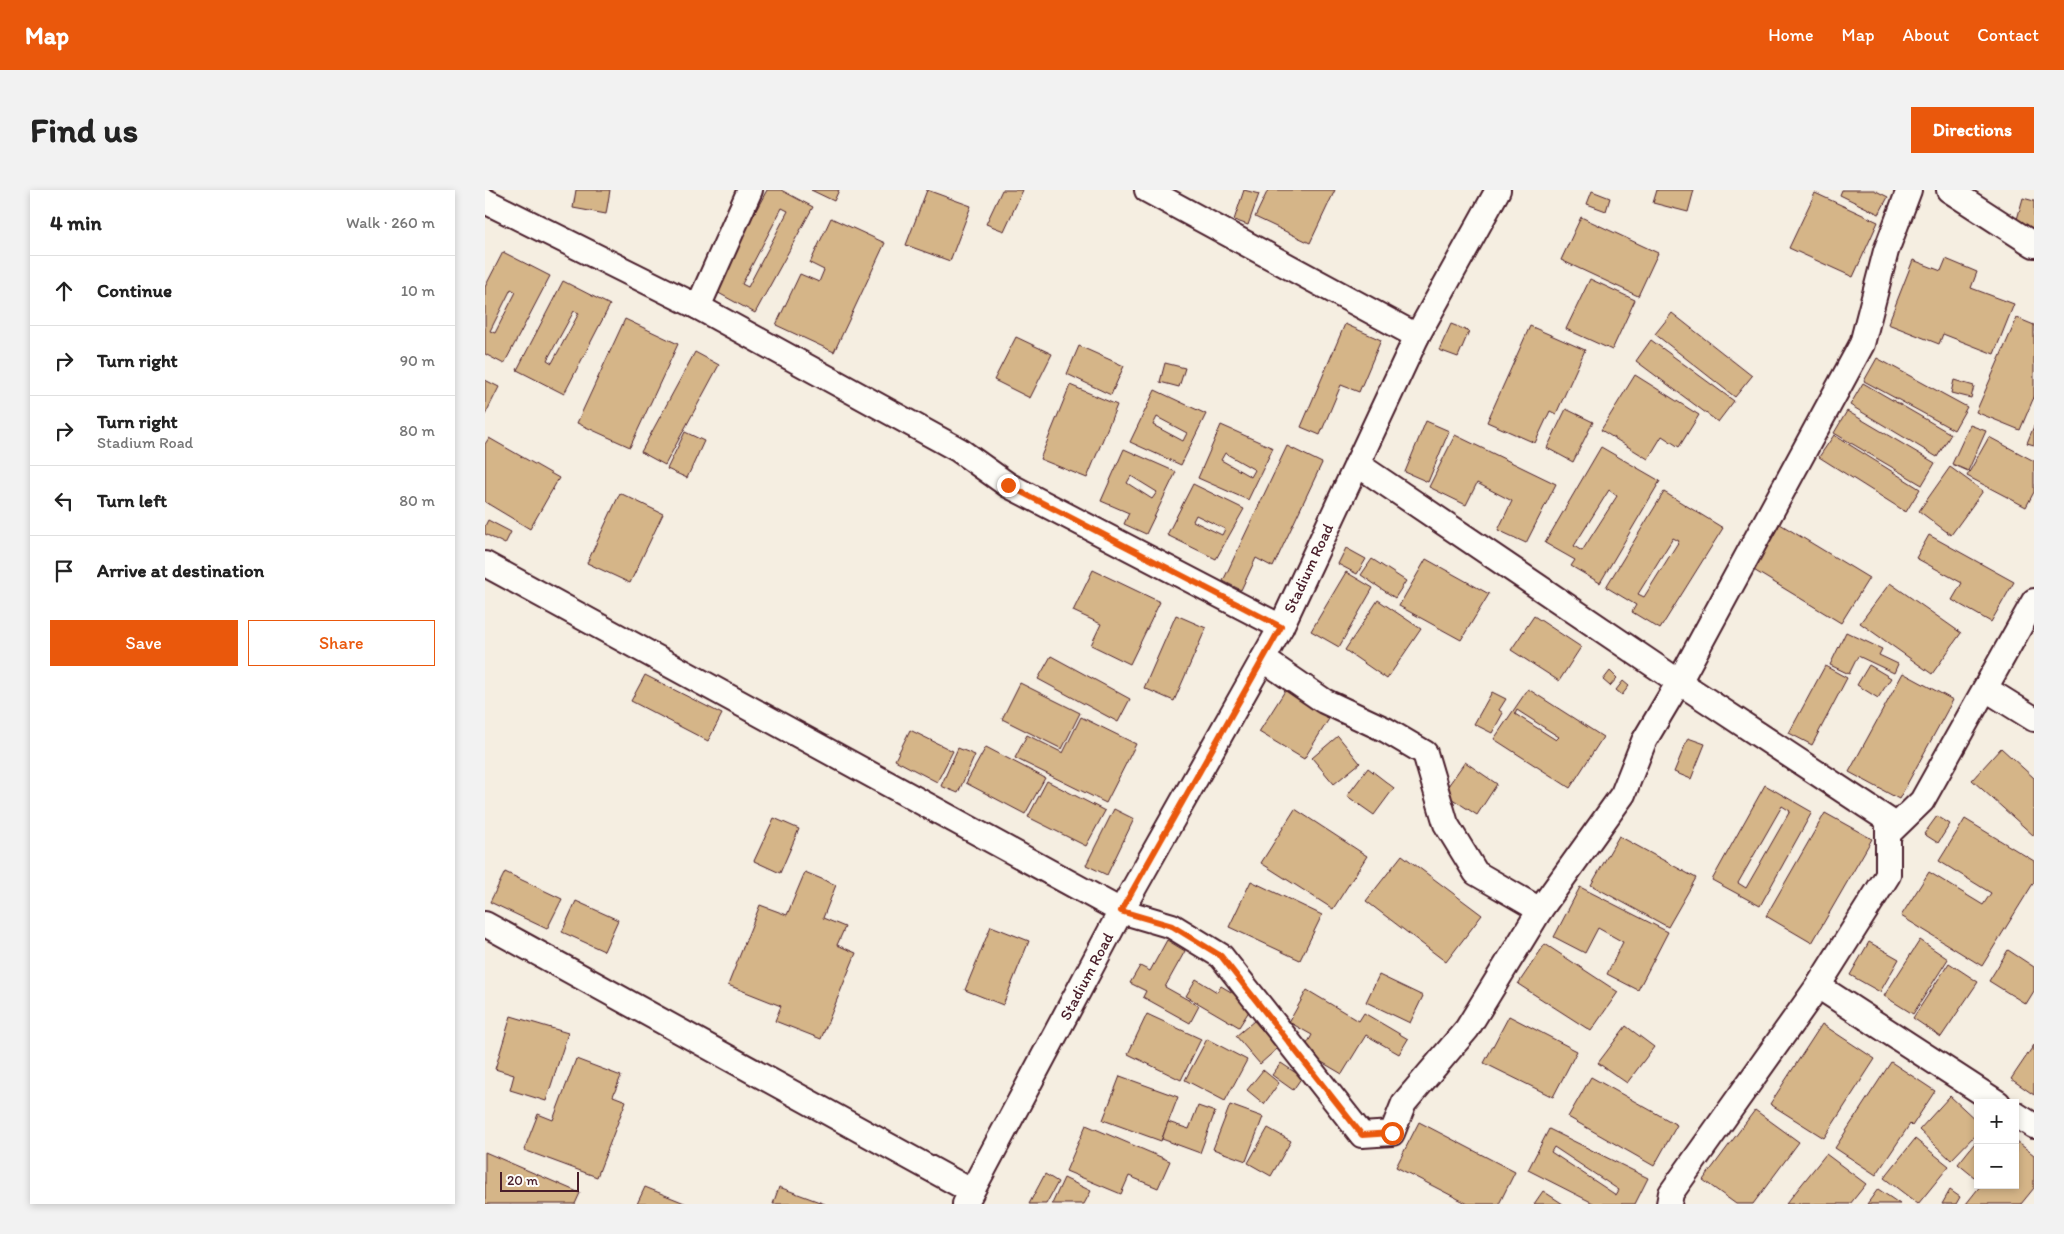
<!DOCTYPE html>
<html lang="en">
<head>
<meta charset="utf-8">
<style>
  body { margin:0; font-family:Itim,sans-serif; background:#f2f2f2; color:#222 }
  .controls { position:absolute; right:15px; bottom:15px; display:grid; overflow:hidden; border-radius:0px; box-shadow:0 2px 8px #0003 }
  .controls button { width:45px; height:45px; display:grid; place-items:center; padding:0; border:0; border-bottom:1px solid #e0e0e0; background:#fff; color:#222; font:25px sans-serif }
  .scale { position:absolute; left:15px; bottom:12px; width:79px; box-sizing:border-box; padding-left:5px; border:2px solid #4a1f2b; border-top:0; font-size:14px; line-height:18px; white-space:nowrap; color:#4a1f2b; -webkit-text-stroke:4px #fdfcf7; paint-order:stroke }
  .stop { position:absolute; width:15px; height:15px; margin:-11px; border:4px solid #ea580c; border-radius:50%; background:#fff }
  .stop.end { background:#ea580c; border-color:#fff; box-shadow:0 1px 5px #0008 }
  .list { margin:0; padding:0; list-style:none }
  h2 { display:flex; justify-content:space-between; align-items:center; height:65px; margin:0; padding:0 20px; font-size:21px }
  h2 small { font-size:16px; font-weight:400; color:#767676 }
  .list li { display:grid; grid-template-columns:32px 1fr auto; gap:15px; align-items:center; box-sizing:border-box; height:70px; padding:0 20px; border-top:1px solid #e0e0e0 }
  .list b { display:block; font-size:19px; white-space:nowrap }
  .list p { margin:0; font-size:16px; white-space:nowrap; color:#767676 }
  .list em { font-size:16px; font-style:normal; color:#767676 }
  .actions { display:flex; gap:10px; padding:15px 20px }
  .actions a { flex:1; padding:11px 0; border:1px solid #ea580c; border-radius:0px; text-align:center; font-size:18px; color:#ea580c }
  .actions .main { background:#ea580c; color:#fff }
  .icon { flex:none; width:28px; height:28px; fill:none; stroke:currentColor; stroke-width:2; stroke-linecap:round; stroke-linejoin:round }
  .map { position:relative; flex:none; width:1549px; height:1014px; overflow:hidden; border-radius:0px }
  header { display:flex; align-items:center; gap:30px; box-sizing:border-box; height:70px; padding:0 25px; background:#ea580c; color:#fff }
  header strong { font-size:24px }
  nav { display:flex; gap:28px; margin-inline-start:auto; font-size:18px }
  .intro { display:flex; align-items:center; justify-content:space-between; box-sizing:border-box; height:120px; padding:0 30px }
  h1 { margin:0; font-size:35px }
  .button { padding:12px 22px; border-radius:0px; background:#ea580c; color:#fff; font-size:18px; font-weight:700 }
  main { display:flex; gap:30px; padding:0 30px }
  aside { flex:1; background:#fff; border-radius:0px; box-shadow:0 2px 8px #0003 }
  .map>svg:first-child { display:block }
  .building { fill:#d5b588; stroke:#4a1f2b; fill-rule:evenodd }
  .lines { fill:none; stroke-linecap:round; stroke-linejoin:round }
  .street-casing { stroke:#4a1f2b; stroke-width:28 }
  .street { stroke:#fdfcf7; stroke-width:24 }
  .route { stroke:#ea580c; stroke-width:6 }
  .labels { text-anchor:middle; stroke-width:4.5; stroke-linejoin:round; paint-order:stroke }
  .street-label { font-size:16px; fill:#4a1f2b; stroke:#fdfcf7 }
</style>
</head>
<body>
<header>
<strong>Map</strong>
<nav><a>Home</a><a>Map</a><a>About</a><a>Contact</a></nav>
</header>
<div class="intro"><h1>Find us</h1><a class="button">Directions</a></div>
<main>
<aside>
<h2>4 min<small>Walk · 260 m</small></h2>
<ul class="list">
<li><svg class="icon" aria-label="ahead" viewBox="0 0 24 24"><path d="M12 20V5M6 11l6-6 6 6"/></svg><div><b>Continue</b></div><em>10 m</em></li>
<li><svg class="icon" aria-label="right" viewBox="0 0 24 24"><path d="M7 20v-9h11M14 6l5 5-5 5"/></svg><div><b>Turn right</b></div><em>90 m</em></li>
<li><svg class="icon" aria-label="right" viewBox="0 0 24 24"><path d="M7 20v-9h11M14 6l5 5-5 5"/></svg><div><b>Turn right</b><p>Stadium Road</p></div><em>80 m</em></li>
<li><svg class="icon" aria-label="left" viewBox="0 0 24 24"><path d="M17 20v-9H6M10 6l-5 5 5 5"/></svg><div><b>Turn left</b></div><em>80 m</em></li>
<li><svg class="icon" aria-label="arrive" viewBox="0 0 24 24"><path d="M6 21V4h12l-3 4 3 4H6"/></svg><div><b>Arrive at destination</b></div></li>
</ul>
<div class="actions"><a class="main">Save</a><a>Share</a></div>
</aside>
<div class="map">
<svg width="1549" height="1014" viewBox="0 0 1549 1014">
  <rect width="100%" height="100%" fill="#f5eee1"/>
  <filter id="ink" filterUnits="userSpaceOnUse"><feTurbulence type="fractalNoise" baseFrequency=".02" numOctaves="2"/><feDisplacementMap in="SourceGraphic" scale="10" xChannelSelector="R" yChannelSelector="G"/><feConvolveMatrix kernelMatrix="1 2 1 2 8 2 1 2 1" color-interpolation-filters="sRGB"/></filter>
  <g filter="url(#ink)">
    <g class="building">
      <path d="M91 0H125L121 24 88 18Z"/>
      <path d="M282 0H296L328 17 270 123 228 100ZM297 18 303 21 263 97 257 94Z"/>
      <path d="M326 0H354L349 11Z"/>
      <path d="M442 0 486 16 465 71 421 55Z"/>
      <path d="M517 0H538L519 41 501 34Z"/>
      <path d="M759 0 774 4 763 35 749 30Z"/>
      <path d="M783 0H850L825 53 770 27Z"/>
      <path d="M1172 0H1209L1203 22 1168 13Z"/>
      <path d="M1357 0H1389L1403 7 1394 24 1355 5Z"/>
      <path d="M1107 1 1125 8 1121 21 1102 14Z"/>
      <path d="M1330 3 1393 32 1368 87 1304 58Z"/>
      <path d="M1538 8 1549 11V38L1531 33Z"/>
      <path d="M1096 27 1173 63 1153 106 1076 70Z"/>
      <path d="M346 28 400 53 349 162 291 135 315 84 334 92 339 80 325 73Z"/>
      <path d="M18 62 65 86 19 174 0 164V97ZM26 99 31 102 10 143 5 141Z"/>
      <path d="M1461 69 1492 82 1486 98 1529 114 1509 164 1458 144 1454 154 1403 134 1428 70 1456 81Z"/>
      <path d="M1105 89 1150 110 1127 160 1081 139Z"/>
      <path d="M78 91 125 115 79 204 32 180ZM89 121 94 123 67 173 62 170Z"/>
      <path d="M1187 123 1267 186 1250 207 1170 144Z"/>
      <path d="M1532 128 1549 135V207L1535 240 1491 222Z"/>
      <path d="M140 129 193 154 145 257 92 233Z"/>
      <path d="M860 134 896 150 874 202 856 195 835 245 816 237Z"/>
      <path d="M966 134 984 141 973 167 954 160Z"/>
      <path d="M1045 136 1100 160 1071 224 1065 221 1050 253 1002 232Z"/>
      <path d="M531 147 567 164 545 208 509 190Z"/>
      <path d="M1166 150 1249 211 1233 232 1151 171Z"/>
      <path d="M594 156 639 176 626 205 582 184Z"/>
      <path d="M210 162 234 175 180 275 156 262Z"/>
      <path d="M1392 168 1482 217 1469 240 1379 191Z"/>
      <path d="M680 173 700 178 694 197 675 192Z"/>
      <path d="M1150 185 1214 225 1194 257 1177 246 1163 269 1116 240Z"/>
      <path d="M0 190 14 197 0 225Z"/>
      <path d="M1469 190 1489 196 1486 208 1466 203Z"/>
      <path d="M1378 193 1466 244 1452 267 1365 215Z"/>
      <path d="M585 195 632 215 602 288 555 269Z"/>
      <path d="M670 200 721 224 696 275 645 252ZM672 227 702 243 698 251 668 235Z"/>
      <path d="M1081 219 1108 232 1088 272 1062 258Z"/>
      <path d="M1362 221 1450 273 1437 295 1349 243Z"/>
      <path d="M941 231 964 241 943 292 920 282Z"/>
      <path d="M736 235 788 258 763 310 713 288ZM740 263 770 280 766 287 736 270Z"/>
      <path d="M1485 235 1501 241 1483 281 1467 274Z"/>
      <path d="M1549 236V255L1542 253Z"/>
      <path d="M200 242 219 251 202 288 182 279Z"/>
      <path d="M970 245 1071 294 1041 353 1013 340 1027 311 992 293 981 315 944 297Z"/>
      <path d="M1349 245 1435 299 1421 322 1334 267Z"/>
      <path d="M1504 247 1549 271V302L1541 317 1482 286Z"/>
      <path d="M4 248 74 288 45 339 0 312V254Z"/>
      <path d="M802 256 837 273 788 377 771 368 756 400 738 391Z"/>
      <path d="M1116 257 1175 291 1115 393 1086 376 1090 370 1060 353ZM1124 300 1132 306 1097 361 1089 356Z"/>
      <path d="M639 259 691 282 661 344 639 334 644 323 616 311ZM646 286 672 302 667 309 642 293Z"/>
      <path d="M1465 277 1498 301 1466 345 1434 321Z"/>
      <path d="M708 294 759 319 731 369 682 345ZM711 325 740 339 737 345 708 331Z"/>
      <path d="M1179 302 1238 338 1175 439 1147 422 1151 415 1121 397ZM1188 348 1194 351 1159 407 1153 404Z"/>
      <path d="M135 303 178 324 145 393 102 373Z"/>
      <path d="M3 330 26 342 20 354 0 344V336Z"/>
      <path d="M1295 334 1384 388 1356 433 1267 379Z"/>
      <path d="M1444 345 1529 392 1506 432 1467 410 1477 393 1431 368Z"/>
      <path d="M861 358 881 369 872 384 853 374Z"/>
      <path d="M887 369 921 391 910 408 876 385Z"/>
      <path d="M941 369 1004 404 976 450 914 416Z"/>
      <path d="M608 380 675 412 645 474 606 455 616 434 588 421Z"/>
      <path d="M861 382 888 398 854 457 826 441Z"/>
      <path d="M1405 393 1476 443 1447 484 1375 433Z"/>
      <path d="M893 410 936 439 902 489 860 460Z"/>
      <path d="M691 425 721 438 689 511 659 498Z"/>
      <path d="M1049 426 1096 457 1074 491 1026 460Z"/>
      <path d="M1361 442 1397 459 1394 465 1413 474 1409 483 1373 466 1364 484 1345 475Z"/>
      <path d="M566 466 645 509 633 532 553 489Z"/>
      <path d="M1384 475 1406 488 1393 508 1372 495Z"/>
      <path d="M1340 476 1362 488 1327 555 1304 543Z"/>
      <path d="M1125 481 1132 488 1125 496 1118 490Z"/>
      <path d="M1418 483 1468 510 1414 609 1364 582Z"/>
      <path d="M160 485 237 524 223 551 146 511Z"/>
      <path d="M1138 491 1144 496 1137 505 1131 500Z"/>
      <path d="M535 493 595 523 577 559 517 529Z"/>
      <path d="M803 496 847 524 819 569 774 542Z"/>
      <path d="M1043 499 1118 547 1085 598 1009 549ZM1032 520 1074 547 1071 550 1030 524Z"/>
      <path d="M1007 502 1021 509 1014 520 1018 523 1007 543 989 534Z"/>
      <path d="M596 527 651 554 621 613 530 568 542 545 578 563Z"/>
      <path d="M425 540 468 561 452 592 410 570Z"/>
      <path d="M853 546 875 573 849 594 827 568Z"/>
      <path d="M1203 548 1220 554 1206 589 1189 582Z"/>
      <path d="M501 557 560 588 540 624 481 593Z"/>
      <path d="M473 558 490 565 473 603 456 596Z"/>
      <path d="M1516 558 1549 588V646L1487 590Z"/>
      <path d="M980 572 1012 594 992 625 958 603Z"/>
      <path d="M883 578 909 598 889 625 862 606Z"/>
      <path d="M562 591 620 621 601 656 543 627Z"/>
      <path d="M1280 595 1327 622 1275 716 1227 690ZM1297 616 1305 621 1261 698 1253 693Z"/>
      <path d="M629 619 649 629 622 685 601 675Z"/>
      <path d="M810 619 882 666 848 719 776 673Z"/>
      <path d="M1340 623 1387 649 1327 753 1281 726Z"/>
      <path d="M1452 626 1465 634 1453 653 1439 644Z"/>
      <path d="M289 628 314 639 295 683 269 671Z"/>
      <path d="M1480 629 1549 671V692L1497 776 1416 726 1444 682 1498 715 1506 703 1454 671Z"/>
      <path d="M1134 646 1211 688 1183 737 1106 695Z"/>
      <path d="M917 665 997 725 961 772 881 711Z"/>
      <path d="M20 682 77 709 62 739 5 712Z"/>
      <path d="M320 682 351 695 338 728 360 737 352 755 371 763 336 849 290 831 296 816 243 795 275 715 302 725Z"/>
      <path d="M766 691 837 725 815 770 744 737Z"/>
      <path d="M1095 697 1183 742 1153 800 1122 784 1138 752 1113 738 1100 763 1069 747Z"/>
      <path d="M91 711 133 730 119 761 77 742Z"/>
      <path d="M506 736 544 751 518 815 480 800Z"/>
      <path d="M682 750 700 761 680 797 714 816 705 833 658 807 661 801 645 793 655 776 665 781Z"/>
      <path d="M1435 750 1463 769 1428 824 1399 806Z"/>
      <path d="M1384 752 1414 769 1395 802 1365 785Z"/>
      <path d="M1060 754 1133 802 1106 841 1033 794Z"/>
      <path d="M1523 760 1549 777V801L1541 814 1504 791Z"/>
      <path d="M1464 773 1493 792 1456 847 1428 828Z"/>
      <path d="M894 785 938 806 925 833 881 812Z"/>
      <path d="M711 789 732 802 736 796 768 815 754 837 701 806Z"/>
      <path d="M822 800 874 831 879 823 923 849 914 864 881 845 857 884 818 861 827 845 804 832Z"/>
      <path d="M662 824 716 849 696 890 643 864Z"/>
      <path d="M26 826 83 843 61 911 25 900 29 885 10 879Z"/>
      <path d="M1024 826 1092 861 1068 907 999 873Z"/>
      <path d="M769 831 793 858 775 874 751 846Z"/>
      <path d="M1337 834 1390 869 1339 948 1285 914Z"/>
      <path d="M1141 836 1169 857 1142 893 1113 873Z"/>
      <path d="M722 849 762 870 740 911 700 890Z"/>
      <path d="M1549 855V905L1526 889Z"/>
      <path d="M91 869 136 886 128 906 141 911 112 987 39 960 53 924 68 930Z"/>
      <path d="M1406 872 1450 901 1427 936 1425 934 1391 985 1350 958Z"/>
      <path d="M796 873 817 887 808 900 787 885Z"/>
      <path d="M778 880 794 893 779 914 762 900Z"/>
      <path d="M635 886 693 907 676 951 618 930Z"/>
      <path d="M1106 887 1192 935 1169 976 1083 927Z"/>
      <path d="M1465 906 1493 932V942L1466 970 1434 940Z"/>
      <path d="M745 915 778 927 761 971 728 959Z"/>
      <path d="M713 916 730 922 715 963 677 949 683 932 704 939Z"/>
      <path d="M1270 920 1314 952 1268 1014H1251L1218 990Z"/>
      <path d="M934 932 1030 982 1014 1014H983L911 977Z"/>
      <path d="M601 935 685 971 673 998 644 986 636 1004 581 981Z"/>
      <path d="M783 938 806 951 786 986 763 973Z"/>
      <path d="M1064 939 1163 988 1150 1014H1110L1043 980ZM1069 957 1134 1000 1131 1005 1066 962Z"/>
      <path d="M1430 949 1464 976 1433 1014 1399 988Z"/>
      <path d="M1493 949V982L1489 987 1473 974Z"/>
      <path d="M1531 951 1549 965V998L1536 1014H1481L1496 995H1530Z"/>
      <path d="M0 962 95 1003 90 1014H0Z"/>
      <path d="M1341 964 1381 994 1365 1014H1301Z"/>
      <path d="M560 984 573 992 561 1014H544Z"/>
      <path d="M579 988 606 1001 599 1014H567Z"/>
      <path d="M160 997 202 1014H152Z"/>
      <path d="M294 997 340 1014H288Z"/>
      <path d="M1393 999 1415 1014H1382Z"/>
      <path d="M1465 1000 1475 1007 1471 1014H1457Z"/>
      <path d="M1058 1001 1078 1014H1049Z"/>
    </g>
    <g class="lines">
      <defs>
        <g id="street">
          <path d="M662 0 932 146"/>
          <path d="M1464 0 1549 55"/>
          <path d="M0 11 213 117 474 260 523 295 796 437"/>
          <path d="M213 117 265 0"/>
          <path d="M872 274 1194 492 1403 630V685L1333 796 1186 1003 1184 1014"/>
          <path d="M0 374 636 721 687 736 736 766 877 945 907 943 919 913 982 839 1055 720 1138 604 1159 551 1194 492 1377 154 1401 61 1424 0"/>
          <path d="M778 469 839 511 901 540 940 563 961 634 991 683 1055 720"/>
          <path d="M1501 499 1549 529"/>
          <path d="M1403 644 1437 611 1549 411"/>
          <path d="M0 734 486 1001"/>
          <path d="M1333 796 1513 913"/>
          <path d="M1530 924 1549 936"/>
          <path d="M480 1014 636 721 796 437 932 146 1013 0"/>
        </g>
      </defs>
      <use href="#street" class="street-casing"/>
      <use href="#street" class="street"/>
    </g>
  </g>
  <g class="lines" filter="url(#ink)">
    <path class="route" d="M523 295 796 437 636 721 687 736 736 766 877 945 907 943"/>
  </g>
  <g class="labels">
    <g class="street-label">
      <text transform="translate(823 378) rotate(-65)" y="6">Stadium Road</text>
      <text transform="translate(601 786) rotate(-62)" y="6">Stadium Road</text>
    </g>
  </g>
</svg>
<div class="controls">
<button>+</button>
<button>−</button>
</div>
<div class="scale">20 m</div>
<div class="stop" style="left:907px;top:943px"></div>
<div class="stop end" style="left:523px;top:295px"></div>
</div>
</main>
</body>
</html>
